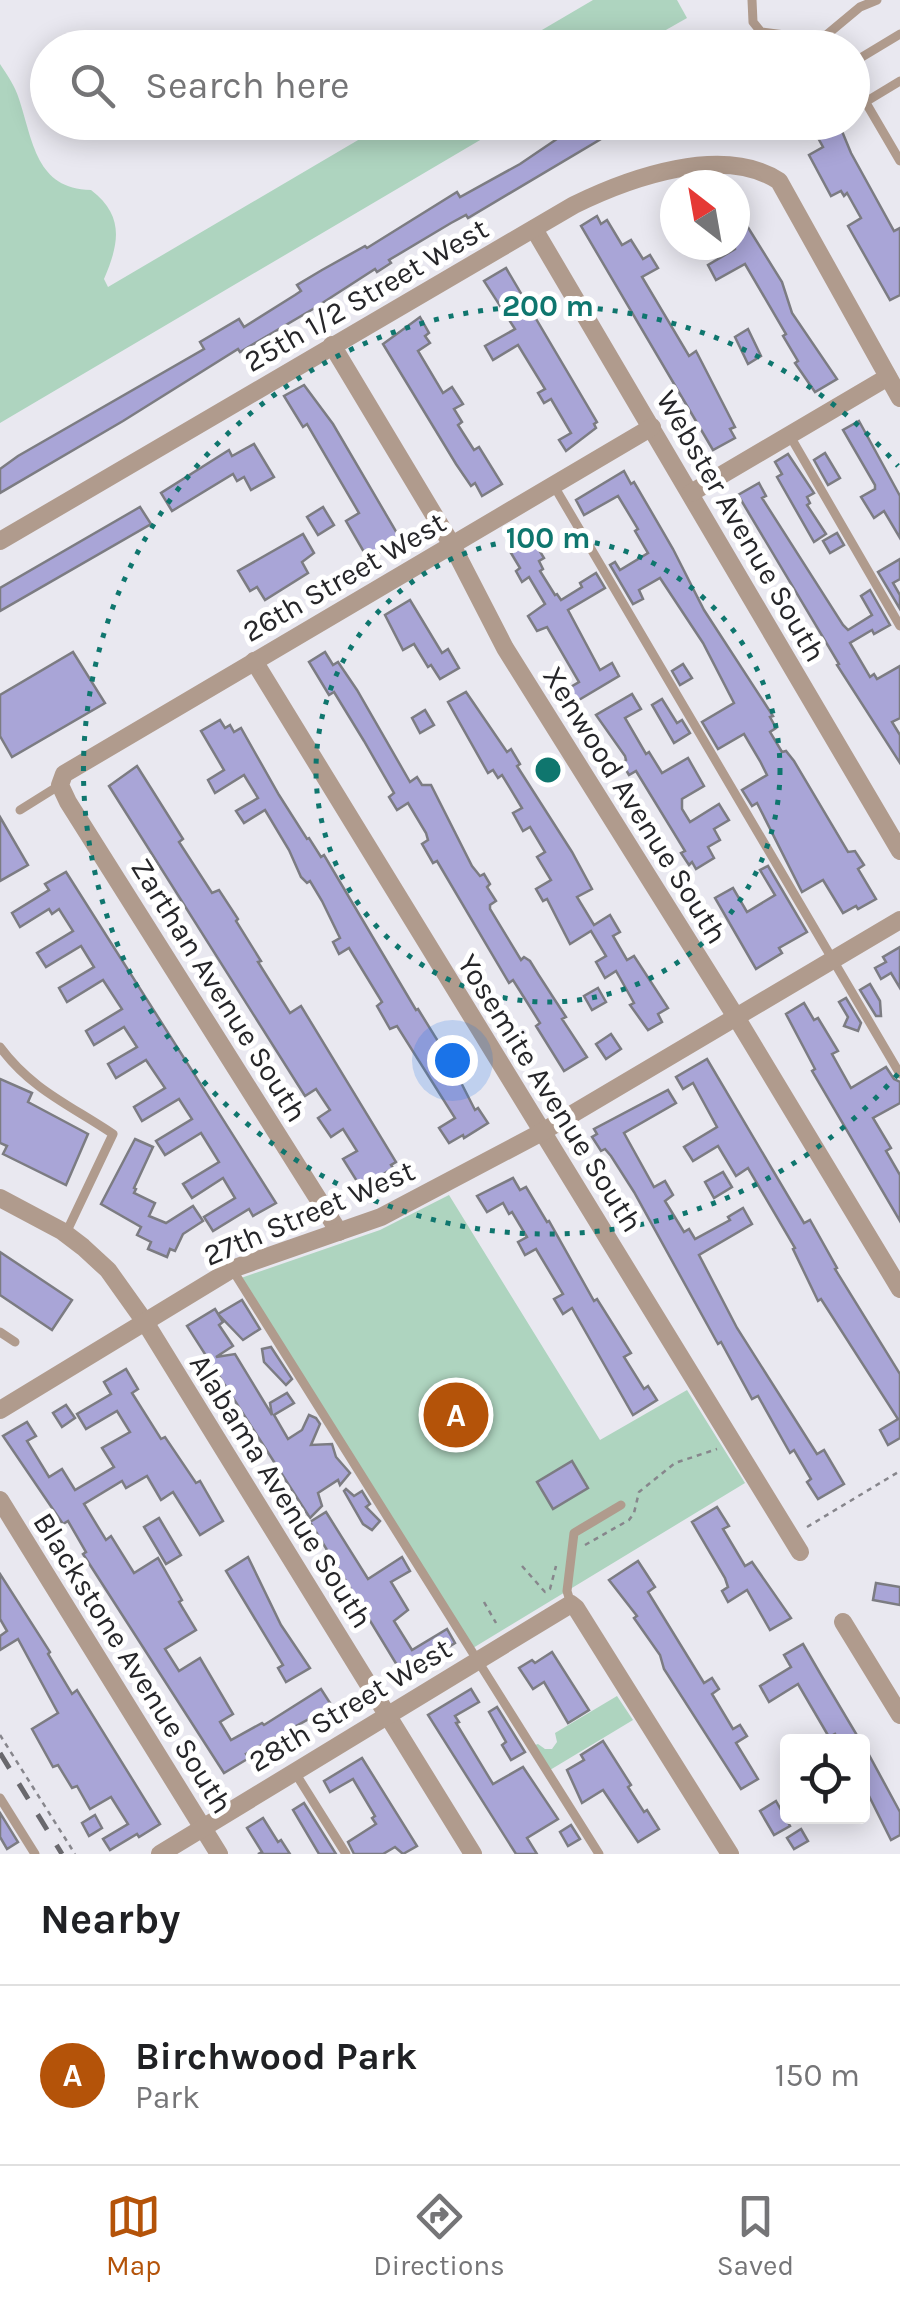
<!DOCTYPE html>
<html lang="en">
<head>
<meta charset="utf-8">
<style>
  body { margin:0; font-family:Karla,sans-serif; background:#f2f2f2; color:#202124 }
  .controls { position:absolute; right:30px; bottom:30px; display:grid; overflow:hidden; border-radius:10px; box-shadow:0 5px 25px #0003 }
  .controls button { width:90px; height:90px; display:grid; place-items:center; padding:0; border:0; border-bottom:2px solid #e0e0e0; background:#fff; color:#202124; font:50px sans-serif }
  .compass { position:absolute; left:660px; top:170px; width:90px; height:90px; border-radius:50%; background:#fff; box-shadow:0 5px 25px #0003; rotate:329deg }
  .you { position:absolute; left:452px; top:1060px; width:35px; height:35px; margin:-25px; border:8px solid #fff; border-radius:50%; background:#1a73e8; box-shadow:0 0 0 15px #1a73e833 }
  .badge { display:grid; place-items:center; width:65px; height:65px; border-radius:50%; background:#b45309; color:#fff; font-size:32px; font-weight:700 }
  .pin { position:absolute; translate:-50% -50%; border:5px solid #fff; box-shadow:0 2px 10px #0006 }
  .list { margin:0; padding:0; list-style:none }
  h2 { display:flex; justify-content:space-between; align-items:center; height:130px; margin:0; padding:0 40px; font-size:42px }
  h2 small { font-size:32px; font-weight:400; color:#757577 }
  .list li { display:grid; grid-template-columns:65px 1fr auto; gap:30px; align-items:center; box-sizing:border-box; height:180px; padding:0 40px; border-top:2px solid #e0e0e0 }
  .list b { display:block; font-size:38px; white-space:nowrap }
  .list p { margin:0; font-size:32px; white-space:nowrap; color:#757577 }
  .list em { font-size:32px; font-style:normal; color:#757577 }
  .icon { flex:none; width:55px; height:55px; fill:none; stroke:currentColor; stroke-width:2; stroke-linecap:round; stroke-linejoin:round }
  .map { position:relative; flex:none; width:900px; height:1854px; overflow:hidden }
  .search { position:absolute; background:#fff; box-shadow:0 5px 25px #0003; left:30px; right:30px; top:30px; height:110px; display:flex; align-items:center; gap:25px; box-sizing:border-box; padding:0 35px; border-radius:55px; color:#757577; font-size:38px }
  .sheet { height:310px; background:#fff }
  nav { display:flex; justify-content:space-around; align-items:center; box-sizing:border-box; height:140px; border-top:2px solid #e0e0e0; background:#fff; font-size:28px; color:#757577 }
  nav a { display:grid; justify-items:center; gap:5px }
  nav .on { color:#b45309 }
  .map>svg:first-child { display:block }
  .green { fill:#aed4bf }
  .building { fill:#a9a5d7; stroke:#7c7c82; stroke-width:2.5 }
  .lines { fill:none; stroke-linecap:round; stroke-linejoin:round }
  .path { stroke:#87868c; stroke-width:2.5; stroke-dasharray:5 5; stroke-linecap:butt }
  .lane { stroke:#b09b8d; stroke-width:9 }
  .street { stroke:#b09b8d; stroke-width:18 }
  .rail { stroke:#69686d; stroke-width:5; stroke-dasharray:18 18; stroke-linecap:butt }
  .ring { fill:none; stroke:#0f766e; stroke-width:5; stroke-dasharray:5 10 }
  .labels { text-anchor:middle; stroke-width:10; stroke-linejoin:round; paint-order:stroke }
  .street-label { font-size:30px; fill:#262629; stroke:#fff }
  .centre { fill:#0f766e; stroke:#fff; stroke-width:5 }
  .ring-label { font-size:30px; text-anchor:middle; font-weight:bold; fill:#0f766e; stroke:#fff; stroke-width:10; stroke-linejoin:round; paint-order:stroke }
</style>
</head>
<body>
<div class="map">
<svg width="900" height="1854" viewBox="0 0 900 1854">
  <rect width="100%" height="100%" fill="#e9e8f0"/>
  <g class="green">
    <path d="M593 0H677L687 18 636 47H513Z"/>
    <path d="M0 64C8 76 15 86 19 99 33 141 36 189 91 190 125 216 119 244 104 279L108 287 387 123H509L0 423Z"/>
    <path d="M449 1195 600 1440 687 1390 745 1483 473 1648 241 1278 380 1230Z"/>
    <path d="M617 1696 633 1720 550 1770 535 1745 538 1744 545 1749H552L557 1742 555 1733Z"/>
  </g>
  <g class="building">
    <path d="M582 122H605L611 133 468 218 466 215 451 223 389 260 391 263 377 272 375 269 313 309 240 352 238 349 123 421 0 493V469L18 456 204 349 200 342 239 319 244 327 295 295 301 291 297 285 322 270 365 246 367 248 457 192 460 197 520 164Z"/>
    <path d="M839 124 851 153 894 231 900 228V295L890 300 848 226 861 218 847 193 844 196 841 191 831 196 809 155 823 147 817 136Z"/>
    <path d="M597 216 601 224 607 220 622 245 631 240 643 259 650 255 658 268 642 277 689 356 696 351 735 427 730 429 735 438 713 450 581 226Z"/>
    <path d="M744 221 782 282 792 313 837 379 815 392 795 363 798 361 783 336 786 334 745 264 716 280 708 265 735 249V226Z"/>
    <path d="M506 268 597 422 594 424 596 428 566 451 559 440 571 433 551 399 544 403 538 393 545 389 518 345 493 360 485 346 515 329 484 281Z"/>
    <path d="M420 317 429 333 425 336 430 343 418 351 443 393 452 387 463 404 454 409 462 422 458 425 474 450 479 447 502 484 482 496 475 483 471 486 456 464 383 344Z"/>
    <path d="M748 329 761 356 748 364 735 337Z"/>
    <path d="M304 385 333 424 401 540 368 559 346 521 359 513 307 424 303 427 284 396Z"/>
    <path d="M859 421 900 496V538L884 511 874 518 861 497 875 489V485L843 430Z"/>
    <path d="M254 444 274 477 251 490 244 477 237 481 233 474 172 511 161 493 229 450 232 456Z"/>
    <path d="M825 453 840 478 828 485 814 460Z"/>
    <path d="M788 454 814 493 807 497 810 503 807 505 826 534 814 542 777 477 782 474 775 462Z"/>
    <path d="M624 471 631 484 634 482 673 549 704 610 773 716 770 717 776 728 770 732 782 752 786 751 794 761 848 852 855 851 864 865 858 869 876 899 858 909 856 906 843 913 823 880 802 892 757 803 752 806 742 790 767 775 760 761 744 734 718 749 702 722 734 703 703 643 660 578 639 590 643 599 633 604 610 565 615 562 620 570 648 553 635 531 638 529 618 496 584 515 576 500Z"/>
    <path d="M759 483 766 496 762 498 843 625 848 630 872 615 861 596 870 590 890 625 874 634 872 630 850 643 870 677 874 674 877 679 900 666V718L892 722 900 735V763L837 665 839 664 738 495Z"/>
    <path d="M140 507 151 524 0 611V588Z"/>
    <path d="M323 507 334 525 318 535 307 517Z"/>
    <path d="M837 533 844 545 830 553 823 541Z"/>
    <path d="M303 534 314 553 302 562 308 573 265 600 257 587 250 591 238 571Z"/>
    <path d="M530 535 544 558 539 561 543 569 540 571 555 595 557 594 561 600 582 587 580 583 596 573 605 588 568 610 600 670 612 663 619 676 577 701 569 688 579 682 547 627 537 631 528 616 545 604 529 577 522 582 516 571 520 568 508 548Z"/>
    <path d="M900 559V579L893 583 900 595V609L878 572Z"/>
    <path d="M410 600 442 653 448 649 459 668 440 679 431 665 428 667 414 644 403 650 385 615Z"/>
    <path d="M73 652 105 703 12 757 0 736V695Z"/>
    <path d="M325 652 333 665 338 662 357 690 410 782 417 777 422 785H431L472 866 480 876 484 874 490 884 487 887 496 901 490 905V909L521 960 524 957 530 961 538 974 566 1017 562 1019 587 1057 564 1071 536 1026 540 1023 525 999 513 980 509 983 437 861 433 863 422 844 428 840 426 833 408 803 397 810 389 797 394 793 364 741 334 692 329 695 309 662Z"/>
    <path d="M683 664 692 678 680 685 672 671Z"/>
    <path d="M466 692 507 752 511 749 520 764 517 766 572 852 592 889 577 897 594 925 610 915 620 932 613 936 627 960 634 956 668 1008 658 1014 662 1022 648 1030 630 1005 634 1003 616 971 605 978 596 962 606 956 591 931 570 944 547 899 543 901 536 889 551 880 537 857 545 852 530 827 523 831 513 813 522 808 502 775 498 778 493 770 488 773 448 702Z"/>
    <path d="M632 694 641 709 625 718 646 754 649 752 662 773 688 758 704 786 682 799V809L690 822 719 804 729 820 714 829 720 840 708 847 714 858 696 869 692 862 689 865 681 853 685 851 636 771 629 775 622 763 626 760 625 756 596 715Z"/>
    <path d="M662 699 677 723 682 720 690 733 674 743 652 705Z"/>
    <path d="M425 710 434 725 420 733 412 718Z"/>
    <path d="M220 720 225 728 230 725 234 732 241 728 279 795 307 839 309 838 321 857 324 855 416 1010 418 1009 449 1059 475 1110 478 1108 488 1123 464 1138 463 1135 449 1143 439 1128 455 1118 397 1026 390 1029 377 1006 382 1002 349 948 339 954 333 942 340 938 322 901 310 881 307 883 301 877 289 850 265 810 244 823 236 811 258 798 244 775 215 793 208 780 224 770 201 731Z"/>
    <path d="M137 766 183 839 179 842 212 893 219 890 238 919 236 921 261 961 258 962 290 1013 301 1006 396 1162 391 1165 393 1168 366 1185 364 1182 360 1186 343 1159 357 1151 343 1129 331 1137 318 1118 330 1110 316 1089 305 1096 109 786Z"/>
    <path d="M0 817 28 865 0 881Z"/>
    <path d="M768 866 807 932 779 948 782 953 756 969 715 898 733 888 747 912 775 895 760 870Z"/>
    <path d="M66 872 276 1203 253 1216 249 1209 213 1231 204 1217 235 1198 223 1178 192 1198 183 1184 219 1162 201 1133 165 1155 156 1141 192 1119 179 1099 142 1121 134 1107 165 1088 146 1060 116 1078 108 1064 137 1047 124 1027 94 1045 86 1031 122 1009 103 980 67 1002 59 988 94 967 81 946 46 967 37 953 73 931 59 909 52 914 49 909 20 927 12 913 49 890 45 884Z"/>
    <path d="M900 947V988L891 973 881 979 875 968 886 962 883 957Z"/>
    <path d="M870 984 880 1001 881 1016H876L860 990Z"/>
    <path d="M598 988 606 1002 592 1010 584 996Z"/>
    <path d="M846 998 861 1023 858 1031 844 1026 848 1017 839 1002Z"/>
    <path d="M804 1003 814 1020 818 1018 838 1051 832 1054 851 1088 886 1067 894 1079 900 1082V1103L873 1118 891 1148 886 1151 900 1175V1221L812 1071 815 1069 786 1014Z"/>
    <path d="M611 1034 621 1049 606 1059 596 1044Z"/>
    <path d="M707 1059 804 1223 810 1220 837 1268 835 1269 900 1374V1438L888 1445 880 1430 898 1419 821 1299 818 1301 793 1249 795 1248 748 1168 736 1176 718 1146 693 1161 684 1147 717 1127 693 1083 683 1089 676 1077Z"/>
    <path d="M0 1079 32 1093 28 1102 88 1134 66 1185 3 1154 7 1146 0 1143Z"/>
    <path d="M668 1090 676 1103 624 1133 654 1187 665 1181 673 1195 665 1201 684 1232 689 1229 695 1239 730 1220 728 1217 743 1208 752 1224 699 1255 737 1328 817 1454 824 1450 844 1484 818 1499 807 1482 811 1479 794 1450 790 1453 758 1396 752 1399 721 1342 718 1344 634 1192 611 1156 605 1149 601 1151 592 1137 597 1134 594 1129Z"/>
    <path d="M135 1139 153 1147 134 1188 136 1189 134 1193 155 1203 149 1216 166 1223 193 1206 203 1221 183 1234 175 1251 170 1249 167 1257 148 1249 151 1242 137 1235 141 1227 101 1204Z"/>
    <path d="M723 1172 732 1187 714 1198 705 1182Z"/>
    <path d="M513 1178 520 1190 526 1187 547 1222 549 1221 594 1301 597 1299 631 1353 624 1357 644 1389 648 1386 657 1400 633 1415 572 1308 563 1314 554 1299 563 1294 536 1249 525 1255 518 1242 527 1237 512 1212 509 1214 503 1203 487 1212 477 1196Z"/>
    <path d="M0 1252 72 1300 52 1330 0 1295Z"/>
    <path d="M242 1300 260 1329 243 1340 218 1314Z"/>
    <path d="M215 1309 223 1322 219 1325 233 1346 216 1357 235 1354 272 1415 270 1403 287 1393 294 1403 274 1415 288 1439 302 1430 309 1415 316 1418 320 1424 311 1445 332 1444 336 1457 350 1473 340 1485 338 1480 318 1493 322 1506 310 1518 187 1326Z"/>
    <path d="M271 1347 292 1379 286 1385 264 1362 262 1349Z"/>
    <path d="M126 1369 138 1389 132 1393 161 1439 165 1437 196 1483 200 1481 223 1521 200 1535 173 1492 161 1500 147 1476 126 1488 122 1481 84 1504 106 1540 111 1536 134 1573 158 1558 182 1600 179 1602 196 1630 165 1649 179 1671 200 1658 233 1714 220 1722 231 1740 262 1723 264 1725 321 1689 332 1706 246 1754 249 1758 224 1773 83 1554 86 1552 68 1521 63 1524 3 1436 27 1422 36 1436 27 1441 49 1477 62 1469 75 1490 114 1467 102 1448 130 1432 117 1411 86 1429 77 1414 111 1394 104 1382Z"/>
    <path d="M66 1405 75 1418 62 1427 53 1413Z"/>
    <path d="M572 1461 588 1488 553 1509 537 1482Z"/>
    <path d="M346 1489 354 1496 362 1491 370 1504 366 1507 380 1521 372 1530 363 1524 344 1491Z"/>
    <path d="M717 1507 729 1526 723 1529 745 1566 752 1562 791 1618 770 1630 747 1590 728 1602 722 1591 728 1587 725 1578 692 1522Z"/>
    <path d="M326 1512 368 1579 402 1557 410 1571 391 1582 408 1610 394 1621 412 1650 447 1629 455 1643 403 1675 310 1522Z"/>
    <path d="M159 1518 181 1555 166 1564 144 1527Z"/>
    <path d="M248 1557 281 1625 310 1668 286 1682 278 1668 283 1665 226 1571Z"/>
    <path d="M638 1561 655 1587 648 1592 704 1683 712 1678 719 1689 712 1694 733 1729 740 1725 747 1736 736 1743 758 1779 741 1789 664 1669 660 1655 634 1618 637 1616 609 1580Z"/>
    <path d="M0 1574 50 1652 48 1654 72 1694 77 1690 160 1824 139 1837 137 1834 110 1850 103 1839 128 1824 111 1797 90 1809 77 1786 72 1788 58 1765 53 1767 32 1729 58 1713 18 1639 0 1650V1636L7 1631 0 1619Z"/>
    <path d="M876 1583 900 1587V1605L873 1600Z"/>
    <path d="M803 1644 821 1675 861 1742H840L835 1734 829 1737 798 1684 769 1702 760 1686 791 1667 784 1655Z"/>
    <path d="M552 1652 589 1710 568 1723 544 1682 533 1689 519 1668 532 1660 535 1663Z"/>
    <path d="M471 1689 479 1702 455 1716 459 1722 456 1723 493 1784 523 1767 558 1819 527 1838 537 1854H516L428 1715Z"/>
    <path d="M497 1707 525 1752 511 1760 502 1745 506 1742 489 1712Z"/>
    <path d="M603 1741 631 1785 628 1787 644 1812 647 1810 659 1829 638 1842 603 1790 582 1803 567 1770 584 1760 581 1755Z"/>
    <path d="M862 1742 900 1812V1835L891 1840 862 1782Z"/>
    <path d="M362 1758 417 1846 403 1854 395 1847 383 1854H354L348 1842 376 1824 372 1818 375 1816 353 1779 330 1792 324 1781Z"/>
    <path d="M776 1801 790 1826 774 1835 760 1811Z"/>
    <path d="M304 1803 336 1854H319L293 1810Z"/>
    <path d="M0 1813 18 1842 7 1849 0 1837Z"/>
    <path d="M95 1815 102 1828 89 1836 82 1823Z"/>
    <path d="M263 1818 278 1842 281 1840 290 1854H258L262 1852 247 1828Z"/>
    <path d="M571 1825 580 1839 568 1846 560 1832Z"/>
    <path d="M801 1829 808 1841 794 1849 787 1838Z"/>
  </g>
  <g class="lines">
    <g class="path">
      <path d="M807 1527 900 1471"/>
      <path d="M585 1545 629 1520 634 1513 639 1492 675 1463 717 1449"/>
      <path d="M522 1566 545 1592 550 1589 556 1566"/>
      <path d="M484 1602 496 1623"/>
      <path d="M0 1735 75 1854"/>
    </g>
    <g class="lane">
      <path d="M752 0 753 22 761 32 808 38 824 37"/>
      <path d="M832 48 824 37 860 7 877 0"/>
      <path d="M852 63 900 34"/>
      <path d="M852 79 900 161"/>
      <path d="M867 101 900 81"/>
      <path d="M790 436 900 626"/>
      <path d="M554 486 900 1074"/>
      <path d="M20 810 60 785"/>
      <path d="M0 1047C32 1090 70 1105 113 1134L66 1233"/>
      <path d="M232 1269 599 1854"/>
      <path d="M0 1332 15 1342"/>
      <path d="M571 1604 567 1591 574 1533 621 1505"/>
      <path d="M294 1771 346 1854"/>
      <path d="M0 1798 35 1854"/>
    </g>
    <g class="street">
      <path d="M534 229 900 851"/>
      <path d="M332 345 452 545 505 648 736 1017 900 1289"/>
      <path d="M691 493 888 377"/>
      <path d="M0 541 574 205C629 178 723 144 779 181L900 398"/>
      <path d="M254 661 800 1552"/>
      <path d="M0 1198 62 1231 83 1247 108 1270 145 1322 473 1854"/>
      <path d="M339 1232 68 802 60 785 64 774 652 427"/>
      <path d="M0 1410 232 1269 381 1217 542 1132 900 920"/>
      <path d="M0 1500 219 1854"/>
      <path d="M843 1622 900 1715"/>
      <path d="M160 1854 571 1604 576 1608 730 1854"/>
    </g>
    <path class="rail" d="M0 1753 62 1854"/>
  </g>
  <g class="ring">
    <circle cx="548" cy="770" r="232"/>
    <path d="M898 1074A464 464 0 1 1 898 466"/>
  </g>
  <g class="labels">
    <g class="street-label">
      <text transform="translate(366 295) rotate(-30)" y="10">25th 1/2 Street West</text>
      <text transform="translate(741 526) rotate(60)" y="10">Webster Avenue South</text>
      <text transform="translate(344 577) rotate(-30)" y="10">26th Street West</text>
      <text transform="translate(635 805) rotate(58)" y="10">Xenwood Avenue South</text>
      <text transform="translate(219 990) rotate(58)" y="10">Zarthan Avenue South</text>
      <text transform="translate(550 1093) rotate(58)" y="10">Yosemite Avenue South</text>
      <text transform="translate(309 1213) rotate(-23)" y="10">27th Street West</text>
      <text transform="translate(281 1491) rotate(58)" y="10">Alabama Avenue South</text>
      <text transform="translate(133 1663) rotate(58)" y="10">Blackstone Avenue South</text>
      <text transform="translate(350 1705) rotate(-31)" y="10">28th Street West</text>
    </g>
  </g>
  <circle cx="548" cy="770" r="15" class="centre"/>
  <g class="ring-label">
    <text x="548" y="316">200 m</text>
    <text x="548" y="548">100 m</text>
  </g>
</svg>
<div class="controls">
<button><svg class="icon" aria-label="locate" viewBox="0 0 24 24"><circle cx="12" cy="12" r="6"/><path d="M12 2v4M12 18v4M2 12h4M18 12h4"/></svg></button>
</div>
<svg class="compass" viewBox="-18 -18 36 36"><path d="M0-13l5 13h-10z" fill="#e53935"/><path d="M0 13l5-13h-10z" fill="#757577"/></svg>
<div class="you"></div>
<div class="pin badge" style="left:456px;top:1415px">A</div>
<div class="search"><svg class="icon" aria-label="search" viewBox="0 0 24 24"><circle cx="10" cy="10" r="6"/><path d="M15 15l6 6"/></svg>Search here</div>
</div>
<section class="sheet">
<h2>Nearby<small></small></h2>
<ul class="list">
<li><span class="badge">A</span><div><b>Birchwood Park</b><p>Park</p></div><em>150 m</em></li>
</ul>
</section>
<nav>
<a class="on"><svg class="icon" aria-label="map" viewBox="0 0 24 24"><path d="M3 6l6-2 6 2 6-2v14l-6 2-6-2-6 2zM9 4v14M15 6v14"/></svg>Map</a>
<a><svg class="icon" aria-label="directions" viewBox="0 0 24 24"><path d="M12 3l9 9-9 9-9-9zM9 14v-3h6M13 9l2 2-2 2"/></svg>Directions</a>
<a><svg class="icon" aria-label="saved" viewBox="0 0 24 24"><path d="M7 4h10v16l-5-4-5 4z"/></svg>Saved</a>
</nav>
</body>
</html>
